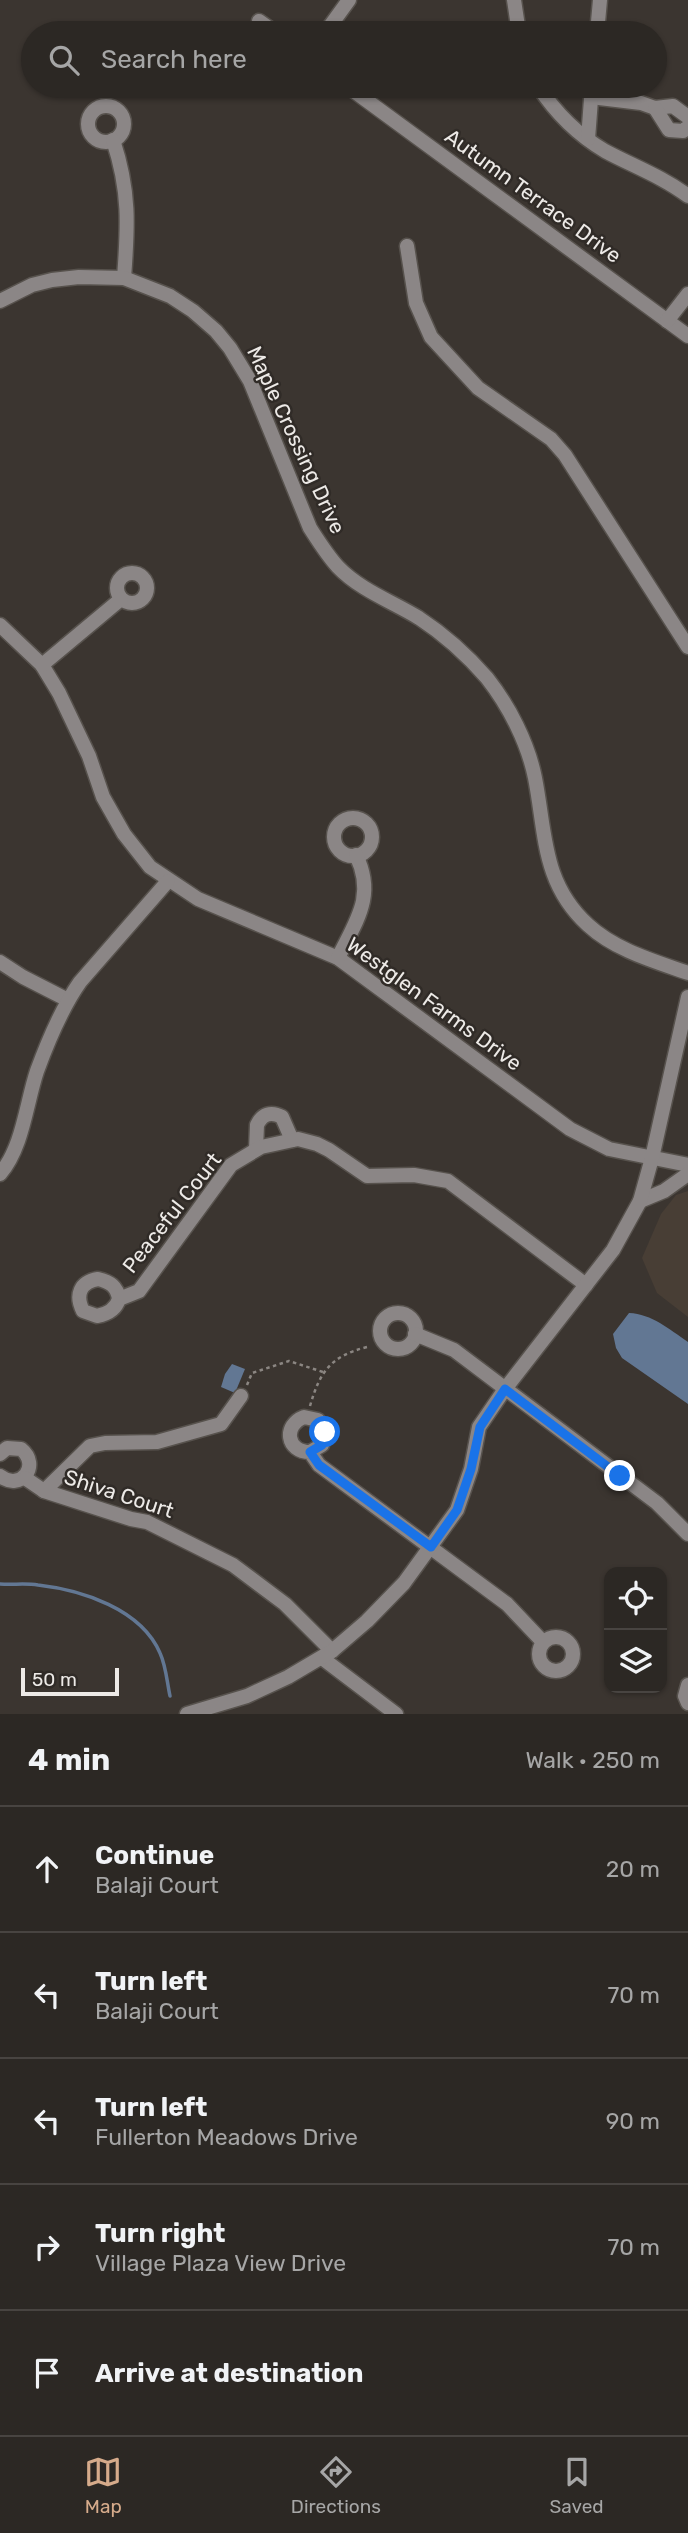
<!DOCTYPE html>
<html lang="en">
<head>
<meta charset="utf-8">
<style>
  body { margin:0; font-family:Rubik,sans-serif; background:#383431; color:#f1f3f6 }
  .controls { position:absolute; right:21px; bottom:21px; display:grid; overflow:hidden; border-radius:14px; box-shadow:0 2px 5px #0004 }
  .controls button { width:63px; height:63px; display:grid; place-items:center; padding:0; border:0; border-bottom:2px solid #484441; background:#2c2824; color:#f1f3f6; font:35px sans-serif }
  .scale { position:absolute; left:21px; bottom:18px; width:98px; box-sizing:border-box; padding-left:7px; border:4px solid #edeae7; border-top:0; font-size:19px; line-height:24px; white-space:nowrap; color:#edeae7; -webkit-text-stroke:5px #302b27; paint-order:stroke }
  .stop { position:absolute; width:21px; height:21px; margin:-16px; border:5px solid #1a73e8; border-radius:50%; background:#fff }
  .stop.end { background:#1a73e8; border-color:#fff; box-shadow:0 2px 7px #0008 }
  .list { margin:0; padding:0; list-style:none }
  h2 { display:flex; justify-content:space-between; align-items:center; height:91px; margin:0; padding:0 28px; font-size:30px }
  h2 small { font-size:23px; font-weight:400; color:#a6a6a6 }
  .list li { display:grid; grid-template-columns:46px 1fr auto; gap:21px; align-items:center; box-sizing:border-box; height:126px; padding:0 28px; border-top:2px solid #484441 }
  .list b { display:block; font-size:26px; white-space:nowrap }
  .list p { margin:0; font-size:23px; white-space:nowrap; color:#a6a6a6 }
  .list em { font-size:23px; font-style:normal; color:#a6a6a6 }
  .icon { flex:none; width:38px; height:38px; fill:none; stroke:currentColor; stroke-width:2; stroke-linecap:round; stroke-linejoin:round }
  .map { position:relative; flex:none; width:688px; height:1714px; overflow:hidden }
  .search { position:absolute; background:#2c2824; box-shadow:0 2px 5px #0004; left:21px; right:21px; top:21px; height:77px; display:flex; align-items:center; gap:18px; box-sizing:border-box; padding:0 24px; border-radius:38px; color:#a6a6a6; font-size:26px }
  .sheet { height:721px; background:#2c2824 }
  nav { display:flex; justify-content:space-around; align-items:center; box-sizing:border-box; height:98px; border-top:2px solid #484441; background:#2c2824; font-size:19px; color:#a6a6a6 }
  nav a { display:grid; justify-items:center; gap:4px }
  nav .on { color:#d6ab8b }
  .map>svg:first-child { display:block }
  .built { fill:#483e35 }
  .water { fill:#627793 }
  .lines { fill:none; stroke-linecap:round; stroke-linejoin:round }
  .stream { stroke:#627793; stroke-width:3.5 }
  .minor-casing { stroke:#57524d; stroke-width:17 }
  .path { stroke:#8b8682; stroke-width:2.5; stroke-dasharray:3.5 3.5; stroke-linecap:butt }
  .minor { stroke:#8b8686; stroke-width:14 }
  .route { stroke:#1a73e8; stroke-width:9 }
  .labels { text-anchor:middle; stroke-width:5; stroke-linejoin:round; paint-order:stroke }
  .street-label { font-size:21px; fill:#edeae7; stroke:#302b27 }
</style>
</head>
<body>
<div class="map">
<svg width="688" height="1714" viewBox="0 0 688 1714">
  <rect width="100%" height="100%" fill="#3b3530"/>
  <path class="built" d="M688 1191V1317L657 1293 642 1258 661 1214 676 1195Z"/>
  <g class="water">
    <path d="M629 1313C652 1314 669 1329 688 1342V1404L622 1358 616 1348 613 1334Z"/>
    <path d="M232 1364 245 1369 235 1393 221 1387 225 1374Z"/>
  </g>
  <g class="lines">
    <path class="stream" d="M0 1584C13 1585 25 1583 38 1585 82 1590 141 1609 160 1653 166 1666 167 1682 170 1696"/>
    <defs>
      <g id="minor">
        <path d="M514 0 519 33"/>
        <path d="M259 21 276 33"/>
        <path d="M325 33 349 0"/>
        <path d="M597 33 600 0"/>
        <path d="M347 86 688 336"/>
        <path d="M538 86C555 112 578 135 605 151 633 166 663 177 688 196"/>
        <path d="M591 97 641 103 655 108 673 106 688 117"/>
        <circle cx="106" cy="124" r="18"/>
        <path d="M655 108 669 130 683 131 688 127"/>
        <path d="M588 139 592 86"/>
        <path d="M113 140C130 191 128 226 124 278"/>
        <path d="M407 246 416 303 431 337 478 388 551 439 565 455 688 647"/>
        <path d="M0 301 32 285 52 280 79 277 124 278 170 296 193 311 216 331 230 348 250 381 310 528C319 542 327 555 338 567 360 590 393 602 419 618 445 635 467 655 487 678 509 706 528 743 535 778 546 834 542 883 588 925 615 950 654 961 688 973"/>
        <path d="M667 321 688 294"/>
        <circle cx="132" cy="588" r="15"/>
        <path d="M0 625 42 665 59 693 89 756 103 797 124 834 150 867 198 899 338 958 570 1129 609 1149 688 1165"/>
        <path d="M42 665 121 599"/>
        <circle cx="353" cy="837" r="19"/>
        <path d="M338 958C356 921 376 896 356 855"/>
        <path d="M0 962 23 977 68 1000"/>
        <path d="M256 1149 257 1125C262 1114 271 1111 282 1117L292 1140"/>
        <path d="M0 1174C23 1147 26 1104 37 1071 48 1041 61 1009 80 982L168 881"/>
        <path d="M640 1201 664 1191 688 1174"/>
        <path d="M119 1299C117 1286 110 1282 98 1279 80 1282 75 1295 83 1311L97 1316C108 1314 116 1309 119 1299L139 1291 231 1165 261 1147 298 1139 317 1144 329 1150 367 1176 414 1175 448 1181 586 1285"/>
        <circle cx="398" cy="1331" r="18"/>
        <path d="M415 1334 454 1350 657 1503 688 1534"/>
        <path d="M310 1452 322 1445 325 1432 318 1420 304 1417C283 1425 286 1452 310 1452L319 1465 507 1604 543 1642"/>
        <path d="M0 1454 7 1448 21 1449C41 1465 21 1492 0 1476"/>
        <path d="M25 1478 44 1491 131 1519 147 1522 233 1565 285 1604 332 1651"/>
        <path d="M44 1491 90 1446 105 1443 157 1442 221 1424 241 1396"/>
        <circle cx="556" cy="1654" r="17"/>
        <path d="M322 1658 396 1714"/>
        <path d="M688 1685 685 1696 688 1703"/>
        <path d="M187 1714 247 1696 288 1677 332 1651 367 1621 404 1583 457 1510 471 1469 479 1427 505 1389 613 1250 640 1201 652 1158 688 997"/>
      </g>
    </defs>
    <use href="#minor" class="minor-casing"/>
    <g class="path">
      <path d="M247 1385 252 1373 289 1361 323 1372"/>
      <path d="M310 1406C320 1371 331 1356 367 1347"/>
    </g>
    <use href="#minor" class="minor"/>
  </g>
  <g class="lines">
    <path class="route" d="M325 1432 322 1445 310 1452 319 1465 431 1547 457 1510 471 1469 480 1427 505 1389 620 1476"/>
  </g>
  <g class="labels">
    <g class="street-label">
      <text transform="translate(533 196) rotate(36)" y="7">Autumn Terrace Drive</text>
      <text transform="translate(296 440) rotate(65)" y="7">Maple Crossing Drive</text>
      <text transform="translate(434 1004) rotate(36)" y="7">Westglen Farms Drive</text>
      <text transform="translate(172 1213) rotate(-52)" y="7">Peaceful Court</text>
      <text transform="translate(119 1494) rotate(18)" y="7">Shiva Court</text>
    </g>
  </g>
</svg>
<div class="controls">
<button><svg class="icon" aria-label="locate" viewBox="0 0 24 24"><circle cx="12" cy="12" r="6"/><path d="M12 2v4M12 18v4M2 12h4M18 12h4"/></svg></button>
<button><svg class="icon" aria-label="layers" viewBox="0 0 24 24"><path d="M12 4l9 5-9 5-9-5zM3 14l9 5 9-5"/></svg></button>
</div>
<div class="scale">50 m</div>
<div class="stop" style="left:325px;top:1432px"></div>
<div class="stop end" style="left:620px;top:1476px"></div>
<div class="search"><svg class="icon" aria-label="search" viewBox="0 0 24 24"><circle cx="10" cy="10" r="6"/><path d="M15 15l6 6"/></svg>Search here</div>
</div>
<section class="sheet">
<h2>4 min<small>Walk · 250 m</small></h2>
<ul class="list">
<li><svg class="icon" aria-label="ahead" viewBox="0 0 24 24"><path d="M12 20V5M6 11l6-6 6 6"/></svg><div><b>Continue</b><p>Balaji Court</p></div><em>20 m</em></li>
<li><svg class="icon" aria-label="left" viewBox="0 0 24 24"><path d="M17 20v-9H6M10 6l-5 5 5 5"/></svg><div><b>Turn left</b><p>Balaji Court</p></div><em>70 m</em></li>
<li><svg class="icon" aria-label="left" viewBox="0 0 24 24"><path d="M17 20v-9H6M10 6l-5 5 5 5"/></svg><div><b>Turn left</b><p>Fullerton Meadows Drive</p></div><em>90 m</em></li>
<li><svg class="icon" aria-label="right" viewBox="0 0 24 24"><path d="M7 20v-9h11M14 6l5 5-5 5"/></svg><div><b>Turn right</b><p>Village Plaza View Drive</p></div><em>70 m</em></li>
<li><svg class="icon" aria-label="arrive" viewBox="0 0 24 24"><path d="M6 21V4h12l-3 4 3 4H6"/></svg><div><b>Arrive at destination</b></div></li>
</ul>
</section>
<nav>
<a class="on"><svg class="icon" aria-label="map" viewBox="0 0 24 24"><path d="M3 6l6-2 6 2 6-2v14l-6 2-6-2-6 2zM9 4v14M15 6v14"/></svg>Map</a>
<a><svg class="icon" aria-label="directions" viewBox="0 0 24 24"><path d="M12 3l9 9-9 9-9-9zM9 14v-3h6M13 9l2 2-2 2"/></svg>Directions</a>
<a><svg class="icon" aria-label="saved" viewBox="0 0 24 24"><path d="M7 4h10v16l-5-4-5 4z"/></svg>Saved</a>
</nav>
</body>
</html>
